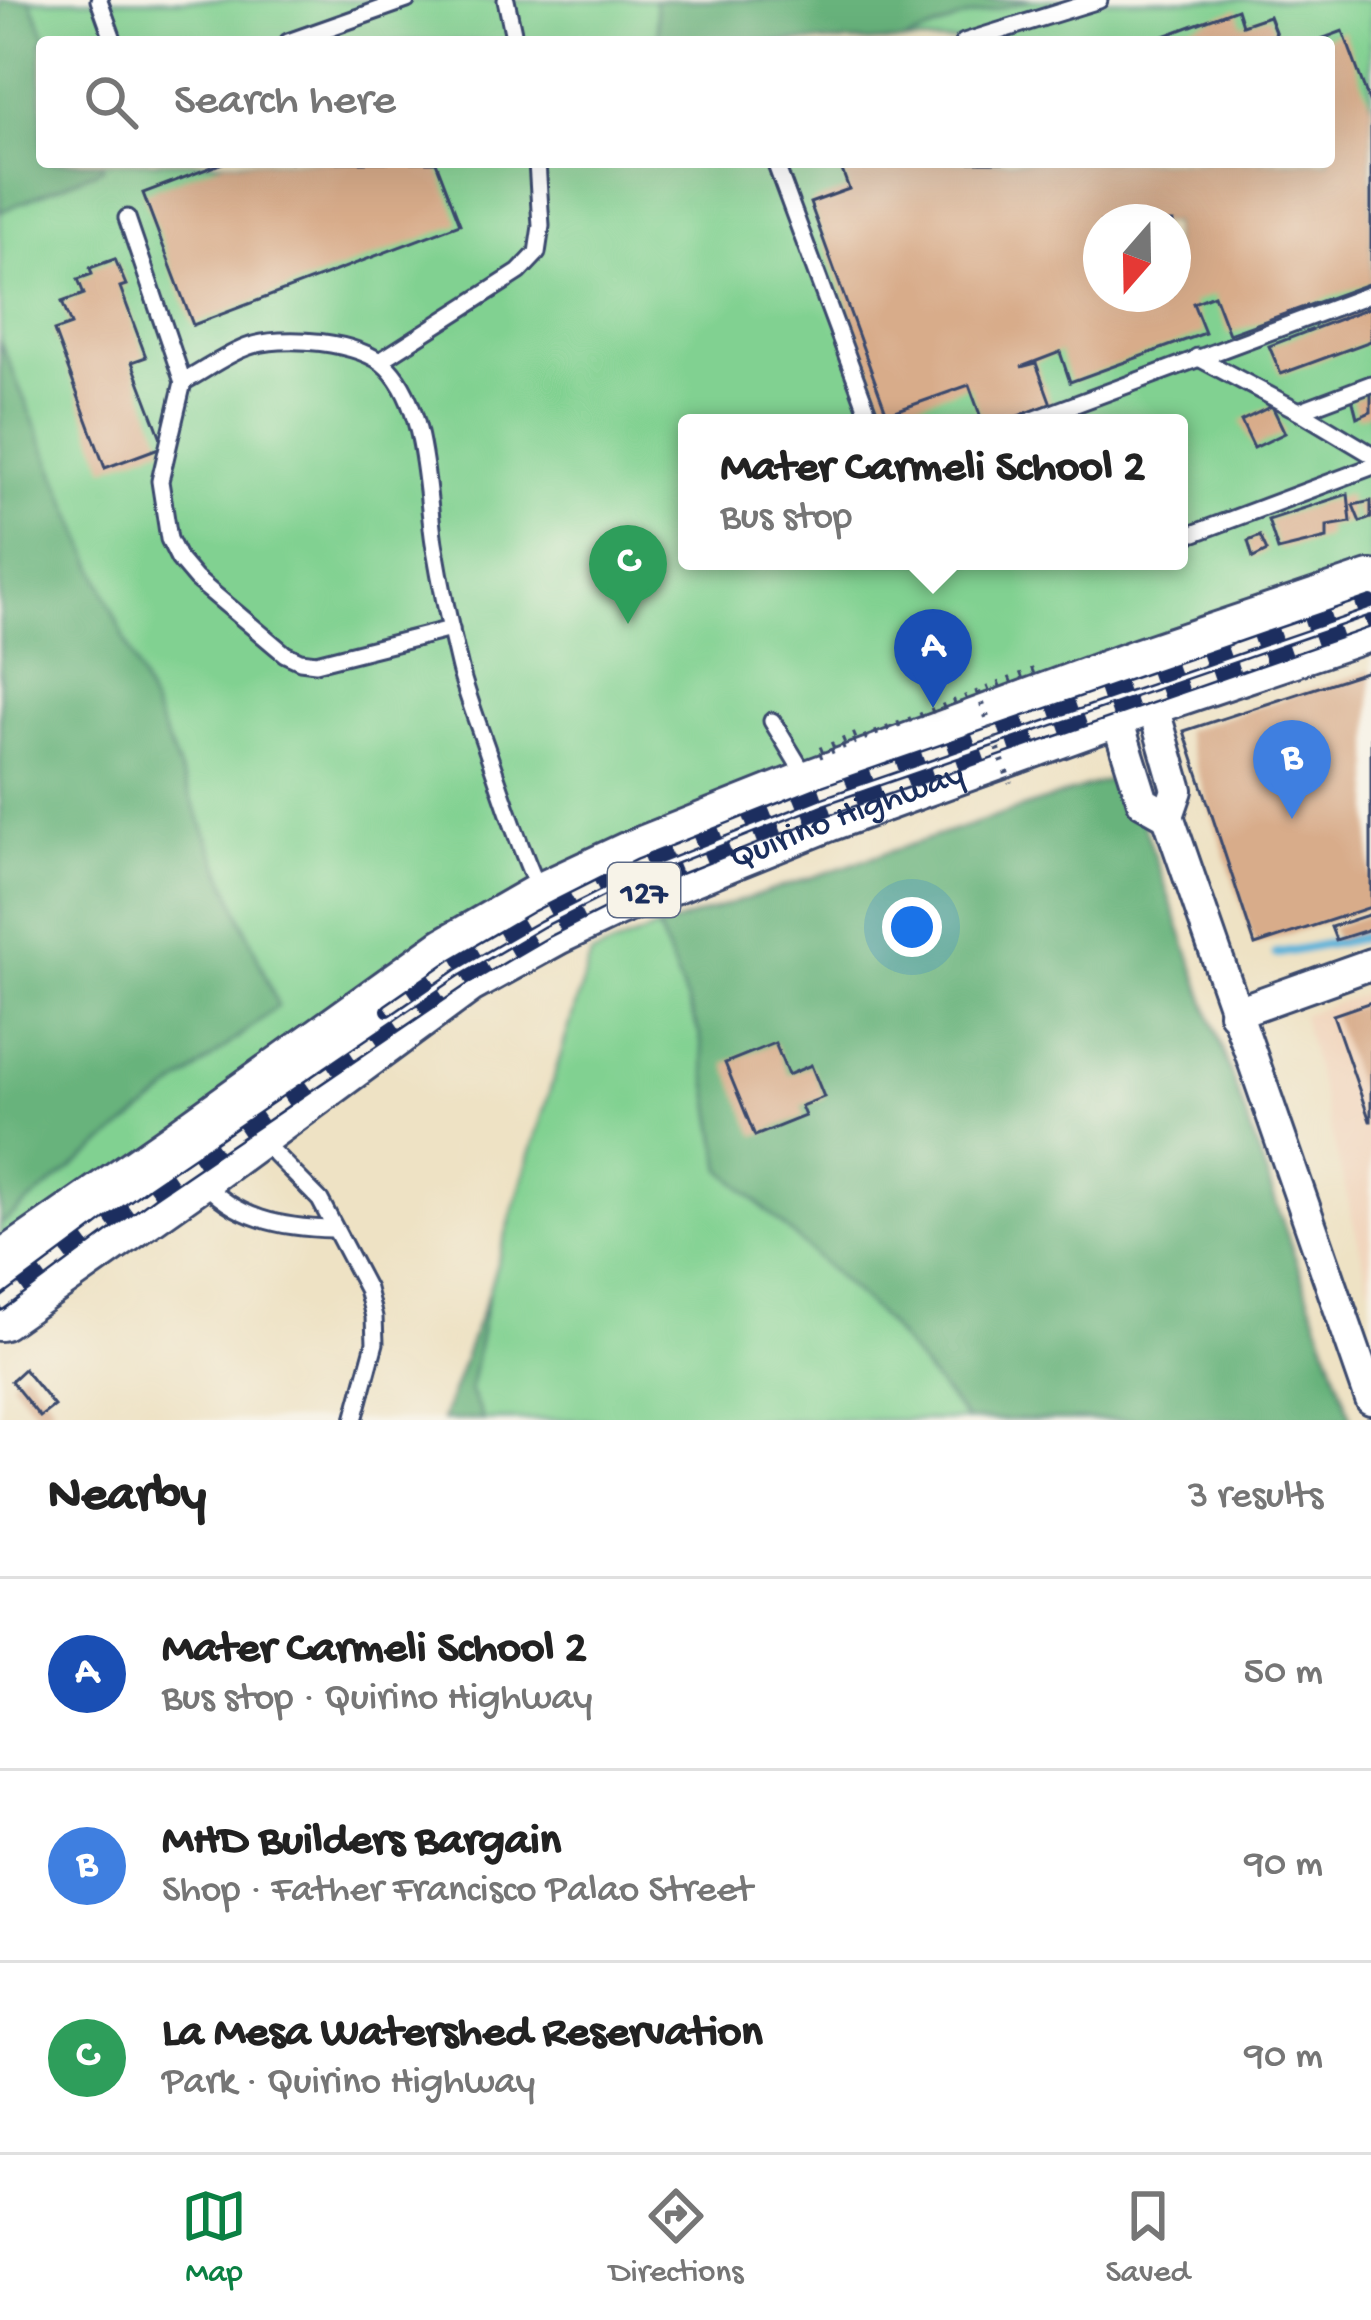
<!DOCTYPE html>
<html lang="en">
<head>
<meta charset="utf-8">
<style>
  body { margin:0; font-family:"Gochi Hand",sans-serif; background:#f6f6f6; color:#222 }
  .compass { position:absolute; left:1083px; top:204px; width:108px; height:108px; border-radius:50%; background:#fff; box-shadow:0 12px 48px #0002; rotate:200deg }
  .you { position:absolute; left:912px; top:927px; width:42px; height:42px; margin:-30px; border:9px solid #fff; border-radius:50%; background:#1a73e8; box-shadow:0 0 0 18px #1a73e833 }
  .badge { display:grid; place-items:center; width:78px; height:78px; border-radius:50%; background:#0b8043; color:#fff; font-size:39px; font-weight:700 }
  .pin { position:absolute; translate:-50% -99px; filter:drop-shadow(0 3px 6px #0008) }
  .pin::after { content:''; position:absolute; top:63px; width:42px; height:36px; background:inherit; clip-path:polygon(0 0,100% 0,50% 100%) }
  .popup { position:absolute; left:678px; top:414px; width:510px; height:156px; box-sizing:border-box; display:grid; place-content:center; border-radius:12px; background:#fff; filter:drop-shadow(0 3px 9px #0005); font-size:39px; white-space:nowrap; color:#767676 }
  .popup b { font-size:45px; color:#222 }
  .popup::after { content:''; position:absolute; left:50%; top:100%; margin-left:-24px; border:24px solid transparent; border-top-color:#fff }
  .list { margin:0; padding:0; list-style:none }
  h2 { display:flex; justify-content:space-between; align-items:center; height:156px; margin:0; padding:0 48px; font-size:51px }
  h2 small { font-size:39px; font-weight:400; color:#767676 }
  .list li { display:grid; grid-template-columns:78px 1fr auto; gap:36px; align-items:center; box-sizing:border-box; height:192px; padding:0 48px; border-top:3px solid #e0e0e0 }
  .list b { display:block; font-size:45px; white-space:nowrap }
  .list p { margin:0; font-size:39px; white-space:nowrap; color:#767676 }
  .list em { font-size:39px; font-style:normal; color:#767676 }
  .icon { flex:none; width:66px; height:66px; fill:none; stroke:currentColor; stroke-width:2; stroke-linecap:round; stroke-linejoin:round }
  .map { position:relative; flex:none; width:1371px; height:1420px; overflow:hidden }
  .search { position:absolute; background:#fff; box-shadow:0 12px 48px #0002; left:36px; right:36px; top:36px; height:132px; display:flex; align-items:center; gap:30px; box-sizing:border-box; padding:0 42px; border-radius:12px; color:#767676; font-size:45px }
  .sheet { height:732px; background:#fff }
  nav { display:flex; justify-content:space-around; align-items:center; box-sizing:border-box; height:168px; border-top:3px solid #e0e0e0; background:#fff; font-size:33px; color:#767676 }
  nav a { display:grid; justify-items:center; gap:6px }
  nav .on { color:#0b8043 }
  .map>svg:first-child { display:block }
  .built { fill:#f1d5bd }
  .green { fill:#81d191; stroke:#4e8078; stroke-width:3; fill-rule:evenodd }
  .forest { fill:#68b37b; stroke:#42716c; stroke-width:3 }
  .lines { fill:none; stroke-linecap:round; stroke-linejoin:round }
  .stream { stroke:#5db3d9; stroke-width:9 }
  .building { fill:#d8ac8a; fill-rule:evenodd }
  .service-casing { stroke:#3b4a6d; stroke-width:21 }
  .minor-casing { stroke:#3b4a6d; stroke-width:36 }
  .primary-casing { stroke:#3b4a6d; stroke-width:54 }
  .service { stroke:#fff; stroke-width:15 }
  .minor { stroke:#fff; stroke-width:30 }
  .primary { stroke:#fff; stroke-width:48 }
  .rail-casing { stroke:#1b2f5e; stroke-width:14 }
  .rail { stroke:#f7f3e8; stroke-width:9; stroke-dasharray:27; stroke-linecap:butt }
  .path-bridge { stroke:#3b4a6d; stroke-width:6; stroke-dasharray:3 9; stroke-linecap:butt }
  .labels { text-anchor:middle; stroke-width:12; stroke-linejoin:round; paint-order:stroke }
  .shield { fill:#f7f3e8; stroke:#5d6a87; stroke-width:3 }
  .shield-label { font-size:33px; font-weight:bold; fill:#1b2f5e }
  .street-label { font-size:36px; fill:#1b2f5e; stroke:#f7f3e8 }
</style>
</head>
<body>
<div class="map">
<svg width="1371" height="1420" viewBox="0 0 1371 1420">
  <rect width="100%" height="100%" fill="#f7f3e8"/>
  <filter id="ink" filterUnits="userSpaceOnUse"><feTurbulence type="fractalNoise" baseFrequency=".00833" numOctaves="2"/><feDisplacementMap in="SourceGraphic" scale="24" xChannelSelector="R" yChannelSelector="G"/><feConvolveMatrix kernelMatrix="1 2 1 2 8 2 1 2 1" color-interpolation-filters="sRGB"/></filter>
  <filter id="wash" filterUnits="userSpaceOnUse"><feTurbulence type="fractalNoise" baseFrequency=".004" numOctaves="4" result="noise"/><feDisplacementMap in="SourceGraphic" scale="48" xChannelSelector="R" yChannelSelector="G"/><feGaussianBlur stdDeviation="2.7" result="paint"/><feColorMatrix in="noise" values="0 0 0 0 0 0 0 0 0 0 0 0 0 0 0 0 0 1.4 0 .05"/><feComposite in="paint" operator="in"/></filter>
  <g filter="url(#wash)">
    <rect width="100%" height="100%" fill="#eee2c4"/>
    <path class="built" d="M1371 991V1293L1302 1015Z"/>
    <g class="green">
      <path d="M0 0H1371V585L811 784 0 1268ZM42 42H1329V162H42ZM1101 222H1173V294H1101ZM687 423H1179V561H687Z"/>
      <path d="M658 928 700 1035 722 1169 882 1318 967 1420H483L470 1390 488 1293 591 955Z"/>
    </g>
    <g class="forest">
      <path d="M0 0H30L48 42H42V162H100L103 168 0 212Z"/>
      <path d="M655 0H1031L962 18 903 42H659Z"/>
      <path d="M0 341 278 1006 0 1225Z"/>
      <path d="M1126 774 1352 1420H967L882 1318 722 1169 700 1035 658 928Z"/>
      <path d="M488 1293 470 1390 483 1420H442Z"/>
    </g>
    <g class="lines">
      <path class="stream" d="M1276 954 1371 936"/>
    </g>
    <g id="blocks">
      <g class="building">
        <path d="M1237 9 1242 25 1269 16 1279 42H1148Z"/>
        <path d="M1343 31 1371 106V283L1229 334 1214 295 1193 303 1205 333 1070 382 1060 352 1021 367 1036 363 1051 404 999 423H983L969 385 887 414 810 203 849 189 839 162H1329V42L1316 41ZM1101 222H1173V294H1101Z"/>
        <path d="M225 162H436L460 224 193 325 143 193Z"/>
        <path d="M115 259 126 285 120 287 146 357 132 362 164 446 105 468 54 331 71 325 62 302 84 294 78 279 92 274 90 268Z"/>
        <path d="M1371 307V341L1281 374 1269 346Z"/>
        <path d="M1371 393V412L1357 418 1352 398Z"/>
        <path d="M1272 406 1285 433 1254 448 1241 421Z"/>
        <path d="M1348 494 1351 522 1327 526V538L1278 550 1268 520Z"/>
        <path d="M1371 501V518L1360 522 1353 505Z"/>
        <path d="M1260 536 1267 551 1253 558 1248 541Z"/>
        <path d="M1371 670V907L1255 945 1184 731Z"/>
        <path d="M1371 914V929L1336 940 1331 927Z"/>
        <path d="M1371 1002V1121H1370L1333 1015Z"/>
        <path d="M775 1043 788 1075 811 1065 824 1097 801 1106 805 1116 755 1136 725 1063Z"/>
        <path d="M24 1369 54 1406 40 1417 11 1381Z"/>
      </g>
    </g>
  </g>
  <g filter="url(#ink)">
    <use href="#blocks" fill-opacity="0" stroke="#3b4a6d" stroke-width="3"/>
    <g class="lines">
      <defs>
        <g id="service">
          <path d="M99 0 114 42"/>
          <path d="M506 0 515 42"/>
          <path d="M288 42 407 0"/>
          <path d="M964 42 1099 0"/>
          <path d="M775 162 872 423"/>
          <path d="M127 218 183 382 160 481 169 539 179 559 196 579 285 654 300 661 316 663 451 629"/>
          <path d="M1197 357 1299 411 1371 454"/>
          <path d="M380 361 519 272 537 253 541 226 537 162"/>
          <path d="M183 382C204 371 225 355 247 347 282 334 362 341 388 368 427 409 426 490 434 543 441 585 450 628 460 669 467 695 477 721 486 747 503 797 519 846 540 893"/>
          <path d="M1299 411 1371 384"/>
          <path d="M1025 423 1371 294"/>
          <path d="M1195 533 1371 467"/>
          <path d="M772 721 806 777"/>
          <path d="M260 1139 320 1200 367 1289 374 1317 375 1343 354 1420"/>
          <path d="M201 1179C234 1219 283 1228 333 1229"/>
        </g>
        <g id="minor">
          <path d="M1147 686 1177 790 1168 816 1371 1399"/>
          <path d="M1110 697 1143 802 1168 816"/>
          <path d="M1234 1013 1371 964"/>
        </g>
        <g id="primary">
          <path d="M0 1268 176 1146 448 951 542 897 630 856 811 784 1140 663 1371 585"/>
          <path id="s1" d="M0 1316 199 1176 467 979 556 930 613 903 827 817 1151 700 1371 626"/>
        </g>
      </defs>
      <use href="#service" class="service-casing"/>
      <use href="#minor" class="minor-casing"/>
      <use href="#primary" class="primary-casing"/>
      <use href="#service" class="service"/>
      <use href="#minor" class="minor"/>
      <use href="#primary" class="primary"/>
      <defs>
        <g id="rail">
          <path d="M388 1010 453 965 537 916 638 865 819 793 1371 602"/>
          <path d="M0 1305 152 1192 462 981 546 932 645 882 826 810 1371 621"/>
        </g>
      </defs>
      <use href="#rail" class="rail-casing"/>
      <use href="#rail" class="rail"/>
      <g class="path-bridge">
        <path d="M978 692 1010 783"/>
        <path d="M856 735 817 751 819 756 1034 670"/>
      </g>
    </g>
  </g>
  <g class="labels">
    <rect class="shield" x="608" y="863" width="72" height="54" rx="9"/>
    <g class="shield-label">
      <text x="644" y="902">127</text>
    </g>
    <g class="street-label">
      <text dy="13" stroke="none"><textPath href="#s1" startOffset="990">Quirino Highway</textPath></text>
    </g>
  </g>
</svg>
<svg class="compass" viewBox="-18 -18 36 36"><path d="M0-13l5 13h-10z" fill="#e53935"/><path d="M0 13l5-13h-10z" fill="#767676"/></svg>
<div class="you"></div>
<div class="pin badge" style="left:933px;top:708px;background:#1a4fb4">A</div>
<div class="popup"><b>Mater Carmeli School 2</b>Bus stop</div>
<div class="pin badge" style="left:1292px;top:819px;background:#3f7fe0">B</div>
<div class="pin badge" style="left:628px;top:624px;background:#2e9e5b">C</div>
<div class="search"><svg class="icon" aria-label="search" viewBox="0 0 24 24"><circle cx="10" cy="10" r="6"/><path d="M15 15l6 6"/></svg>Search here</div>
</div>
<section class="sheet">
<h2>Nearby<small>3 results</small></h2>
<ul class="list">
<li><span class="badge" style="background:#1a4fb4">A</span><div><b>Mater Carmeli School 2</b><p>Bus stop · Quirino Highway</p></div><em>50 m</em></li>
<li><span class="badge" style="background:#3f7fe0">B</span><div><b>MHD Builders Bargain</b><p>Shop · Father Francisco Palao Street</p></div><em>90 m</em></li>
<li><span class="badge" style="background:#2e9e5b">C</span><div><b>La Mesa Watershed Reservation</b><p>Park · Quirino Highway</p></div><em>90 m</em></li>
</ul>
</section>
<nav>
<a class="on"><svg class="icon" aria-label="map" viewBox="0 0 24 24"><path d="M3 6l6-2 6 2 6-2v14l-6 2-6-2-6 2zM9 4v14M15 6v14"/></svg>Map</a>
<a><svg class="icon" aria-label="directions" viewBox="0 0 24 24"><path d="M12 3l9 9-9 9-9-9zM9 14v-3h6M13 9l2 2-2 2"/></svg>Directions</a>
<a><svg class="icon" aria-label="saved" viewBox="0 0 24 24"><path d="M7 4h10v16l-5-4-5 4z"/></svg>Saved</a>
</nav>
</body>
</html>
